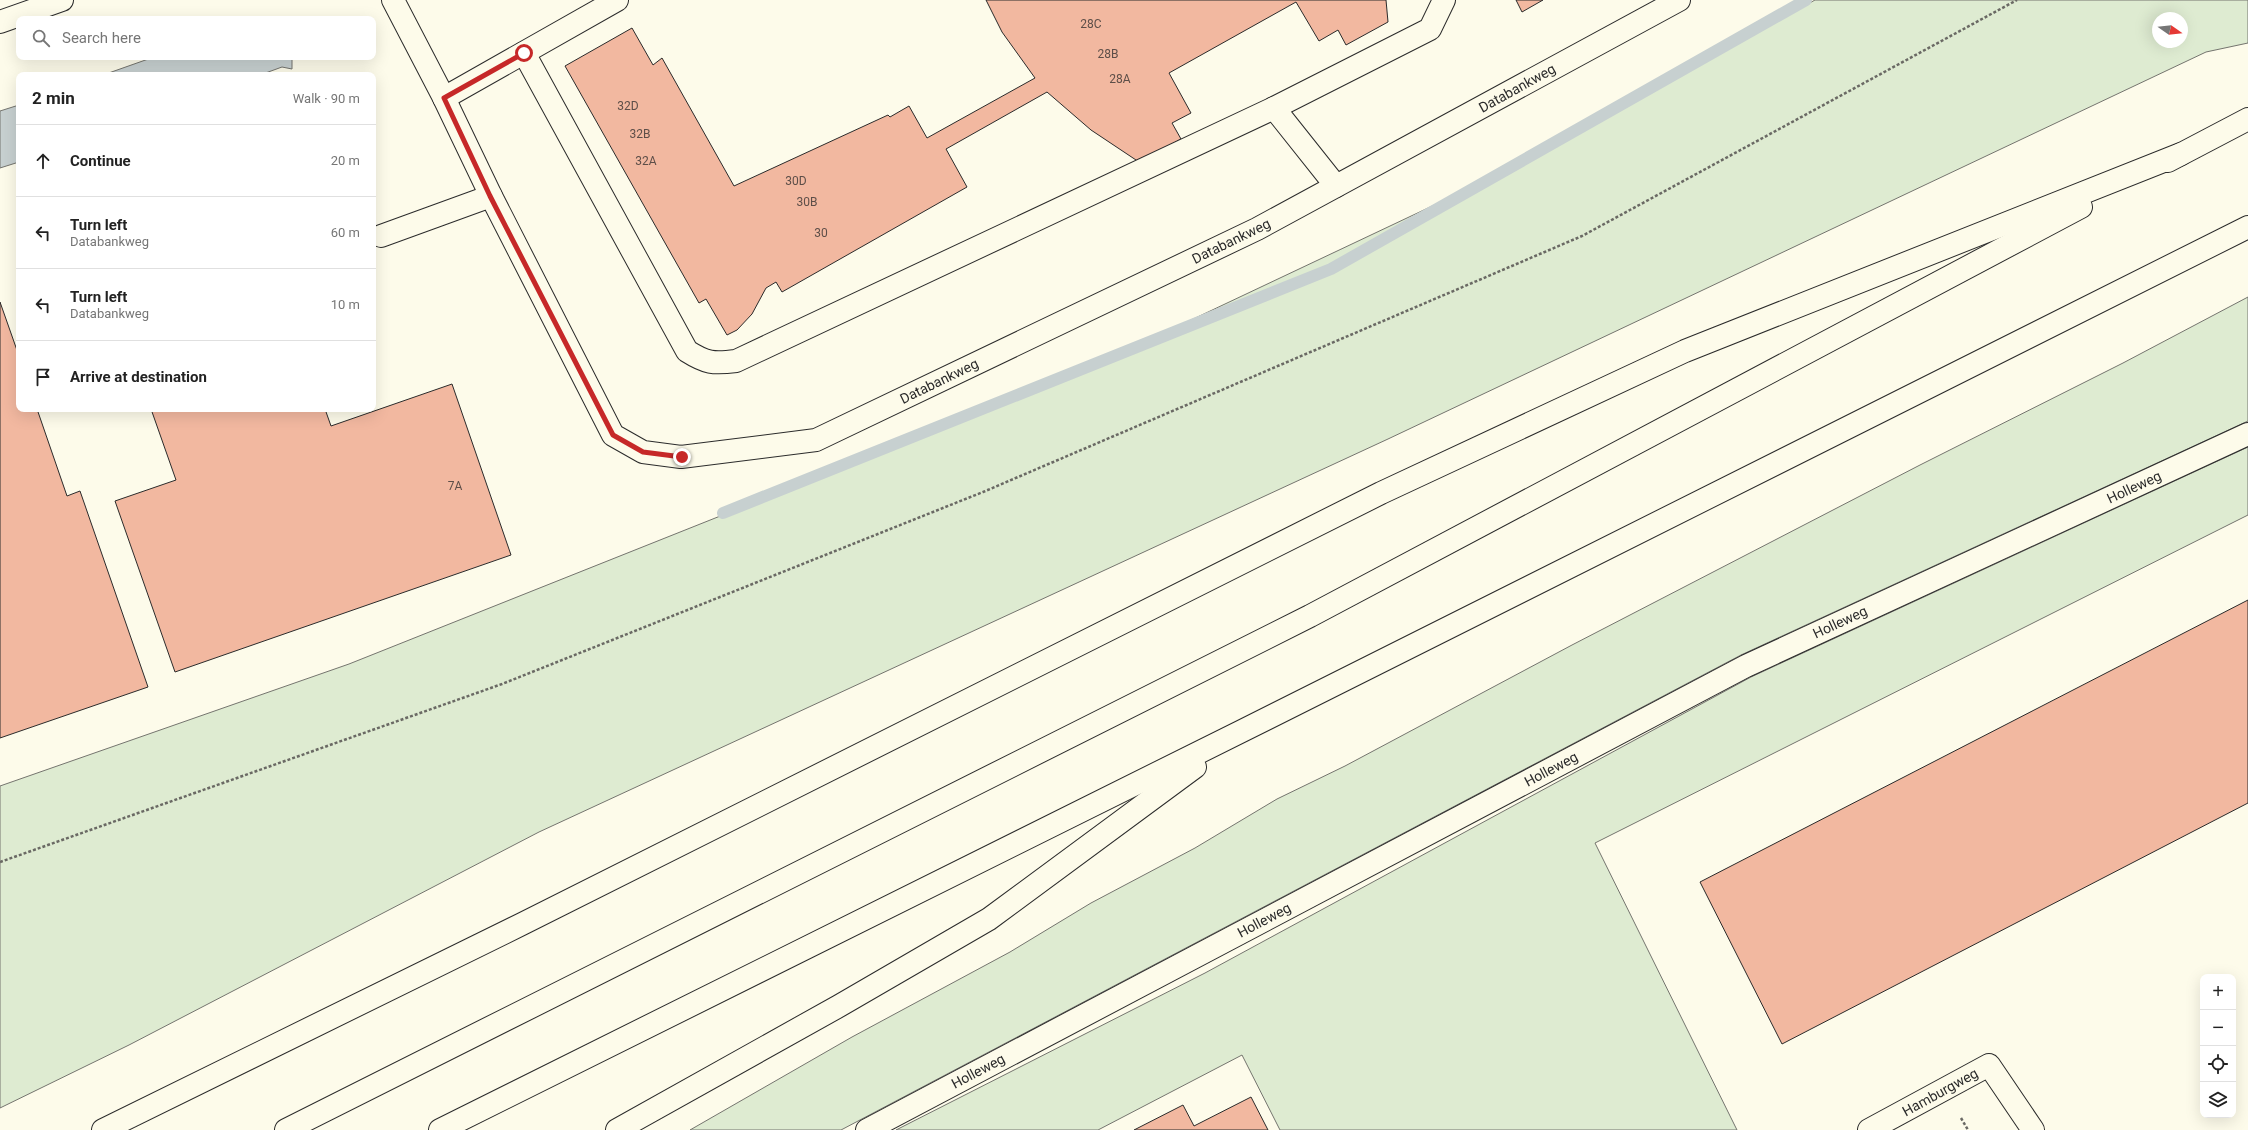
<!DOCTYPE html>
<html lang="en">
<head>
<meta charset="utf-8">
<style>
  body { margin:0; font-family:Roboto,sans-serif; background:#f6f6f6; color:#222 }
  .controls { position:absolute; right:12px; bottom:12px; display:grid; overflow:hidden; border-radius:8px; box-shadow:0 4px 16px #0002 }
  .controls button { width:36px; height:36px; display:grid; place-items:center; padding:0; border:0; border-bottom:1px solid #e0e0e0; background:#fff; color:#222; font:20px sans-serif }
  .compass { position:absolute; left:2152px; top:12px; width:36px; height:36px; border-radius:50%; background:#fff; box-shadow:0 4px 16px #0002; rotate:104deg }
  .stop { position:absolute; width:12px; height:12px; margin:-9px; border:3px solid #c62828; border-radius:50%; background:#fff }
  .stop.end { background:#c62828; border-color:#fff; box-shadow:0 1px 4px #0008 }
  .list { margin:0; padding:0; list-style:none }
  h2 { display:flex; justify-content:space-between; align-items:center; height:52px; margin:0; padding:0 16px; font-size:17px }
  h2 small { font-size:13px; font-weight:400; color:#767676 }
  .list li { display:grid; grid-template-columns:26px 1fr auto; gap:12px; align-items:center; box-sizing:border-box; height:72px; padding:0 16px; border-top:1px solid #e0e0e0 }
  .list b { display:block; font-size:15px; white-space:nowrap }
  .list p { margin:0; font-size:13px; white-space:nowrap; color:#767676 }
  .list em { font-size:13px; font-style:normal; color:#767676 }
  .icon { flex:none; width:22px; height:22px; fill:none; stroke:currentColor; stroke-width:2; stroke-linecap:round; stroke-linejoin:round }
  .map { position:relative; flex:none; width:2248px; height:1130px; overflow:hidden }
  .search { position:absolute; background:#fff; box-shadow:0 4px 16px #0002; left:16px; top:16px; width:360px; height:44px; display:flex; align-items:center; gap:10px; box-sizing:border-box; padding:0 14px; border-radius:8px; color:#767676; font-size:15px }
  .panel { position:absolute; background:#fff; box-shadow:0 4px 16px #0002; left:16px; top:72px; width:360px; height:340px; border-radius:8px }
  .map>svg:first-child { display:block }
  .green { fill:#deebd1; stroke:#74746e; fill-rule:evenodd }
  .water { fill:#c7d0d0; stroke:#74746e }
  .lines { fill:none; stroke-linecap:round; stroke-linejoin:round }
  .stream { stroke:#c7d0d0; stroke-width:12 }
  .building { fill:#f2b8a0; stroke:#2b2b2b }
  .minor-casing { stroke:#2b2b2b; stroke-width:24 }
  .highway-casing { stroke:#2b2b2b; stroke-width:24 }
  .path { stroke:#6a6964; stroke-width:2.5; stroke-dasharray:3 2; stroke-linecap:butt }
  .minor { stroke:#fdfbea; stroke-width:22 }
  .highway { stroke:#fdfbea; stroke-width:22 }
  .route { stroke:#c62828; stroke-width:5 }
  .labels { text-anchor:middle; stroke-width:3; stroke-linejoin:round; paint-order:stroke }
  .number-label { font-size:12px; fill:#5d4e48 }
  .street-label { font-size:14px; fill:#2b2b2b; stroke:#fdfbea }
</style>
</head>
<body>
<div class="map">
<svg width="2248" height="1130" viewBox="0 0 2248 1130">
  <rect width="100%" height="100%" fill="#fdfbea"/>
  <g class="green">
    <path d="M1815 0H2248V43L2206 52 1388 439 539 832 129 1045 0 1108V786L349 664 1079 373 1500 174ZM2158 18H2182V42H2158Z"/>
    <path d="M2248 297V421L1741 655 841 1130H690L852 1037 1010 952 1091 903 1195 848 1277 799 1345 766 1572 645 1920 465 2123 363Z"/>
    <path d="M2248 447V515L1595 843 1737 1130H1280L1242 1055 1098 1130H896L1205 973 1751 677Z"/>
  </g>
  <g class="water">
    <path d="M154 57H292V69L282 67 260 75H103Z"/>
    <path d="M19 105V162L0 168V111Z"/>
  </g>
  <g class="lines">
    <path class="stream" d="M723 513 1331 269 1806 0"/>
  </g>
  <g class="building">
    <path d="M986 0H1386L1388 22 1346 45 1338 30 1319 41 1296 2 1169 73 1191 113 1172 123 1181 139 1139 162 1091 130 1047 92 946 149 967 187 782 292 776 282 766 288 752 314 737 330 727 335 706 299 699 303 565 66 632 28 653 65 662 58 734 186 888 115 890 117 909 106 927 138 1035 78 1002 32Z"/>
    <path d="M1516 0H1543L1522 12Z"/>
    <path d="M0 302 19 356V409H37L67 496 80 491 148 687 0 738Z"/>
    <path d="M452 384 511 555 175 672 115 501 176 480 151 409H325L331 426Z"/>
    <path d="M2248 600V803L1782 1044 1700 882Z"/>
    <path d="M1251 1097 1268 1130H1134L1183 1105 1194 1126Z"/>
  </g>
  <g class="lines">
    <defs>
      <g id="minor">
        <path d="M393 0 444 98 491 196 613 435 643 452 681 457 816 440 1257 229 1679 0"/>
        <path d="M0 22 62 0"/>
        <path d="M524 53 687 351C706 363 713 364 736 361L1274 108"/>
        <path d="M444 98 617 0"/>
        <path d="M1336 186 1274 108 1430 29 1444 0"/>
        <path d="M381 236 491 196"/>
        <path d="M867 1130 1746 666 2248 434"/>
        <path d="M1869 1130 1989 1065 2033 1130"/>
      </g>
      <g id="highway">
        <path d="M2168 161 2248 119"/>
        <path d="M103 1130 522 924 1381 493 1685 351 2181 154"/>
        <path d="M286 1130 1310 616 2081 207"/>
        <path d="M440 1130 1242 731 2248 227"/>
        <path d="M617 1130 839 1006 989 919 1195 767"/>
      </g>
    </defs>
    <use href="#minor" class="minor-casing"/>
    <use href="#highway" class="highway-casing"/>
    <g class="path">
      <path d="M0 862 502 684 983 492 1582 236 2017 0"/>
      <path d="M1961 1118 1968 1130"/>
    </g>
    <use href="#minor" class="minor"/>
    <use href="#highway" class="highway"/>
  </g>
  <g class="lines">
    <path class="route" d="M524 53 444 98 490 196 613 435 643 452 682 457"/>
  </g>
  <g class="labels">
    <g class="number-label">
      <text x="1091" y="28">28C</text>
      <text x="1108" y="58">28B</text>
      <text x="1120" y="83">28A</text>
      <text x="628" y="110">32D</text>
      <text x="640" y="138">32B</text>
      <text x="646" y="165">32A</text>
      <text x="796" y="185">30D</text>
      <text x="807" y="206">30B</text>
      <text x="821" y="237">30</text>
      <text x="455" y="490">7A</text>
    </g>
    <g class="street-label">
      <text transform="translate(1517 88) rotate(-29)" y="5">Databankweg</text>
      <text transform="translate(1231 241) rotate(-26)" y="5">Databankweg</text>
      <text transform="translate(939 381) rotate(-26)" y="5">Databankweg</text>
      <text transform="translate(2134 487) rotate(-25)" y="5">Holleweg</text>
      <text transform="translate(1840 622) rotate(-25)" y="5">Holleweg</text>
      <text transform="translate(1551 769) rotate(-28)" y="5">Holleweg</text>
      <text transform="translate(1264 920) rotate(-28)" y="5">Holleweg</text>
      <text transform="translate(978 1071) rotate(-28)" y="5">Holleweg</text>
      <text transform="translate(1940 1092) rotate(-29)" y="5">Hamburgweg</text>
    </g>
  </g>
</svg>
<div class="controls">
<button>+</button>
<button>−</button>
<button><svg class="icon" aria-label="locate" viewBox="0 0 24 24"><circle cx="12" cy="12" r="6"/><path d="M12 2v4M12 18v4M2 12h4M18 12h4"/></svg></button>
<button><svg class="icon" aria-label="layers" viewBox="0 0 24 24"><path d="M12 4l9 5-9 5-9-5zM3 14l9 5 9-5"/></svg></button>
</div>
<svg class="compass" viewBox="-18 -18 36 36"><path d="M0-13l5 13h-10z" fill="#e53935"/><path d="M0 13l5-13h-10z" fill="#767676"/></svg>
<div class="stop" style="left:524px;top:53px"></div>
<div class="stop end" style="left:682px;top:457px"></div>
<div class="search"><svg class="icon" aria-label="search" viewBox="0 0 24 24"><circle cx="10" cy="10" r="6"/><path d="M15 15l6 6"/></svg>Search here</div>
<section class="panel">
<h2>2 min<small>Walk · 90 m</small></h2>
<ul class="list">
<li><svg class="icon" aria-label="ahead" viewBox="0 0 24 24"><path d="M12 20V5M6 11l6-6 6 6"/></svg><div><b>Continue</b></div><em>20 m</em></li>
<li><svg class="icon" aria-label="left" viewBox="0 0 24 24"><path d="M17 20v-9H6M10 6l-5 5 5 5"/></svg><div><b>Turn left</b><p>Databankweg</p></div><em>60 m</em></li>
<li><svg class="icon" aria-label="left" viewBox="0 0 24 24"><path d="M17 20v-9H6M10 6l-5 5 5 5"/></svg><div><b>Turn left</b><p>Databankweg</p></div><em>10 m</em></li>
<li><svg class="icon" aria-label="arrive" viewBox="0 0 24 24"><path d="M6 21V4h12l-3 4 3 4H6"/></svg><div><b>Arrive at destination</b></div></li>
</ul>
</section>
</div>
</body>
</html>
